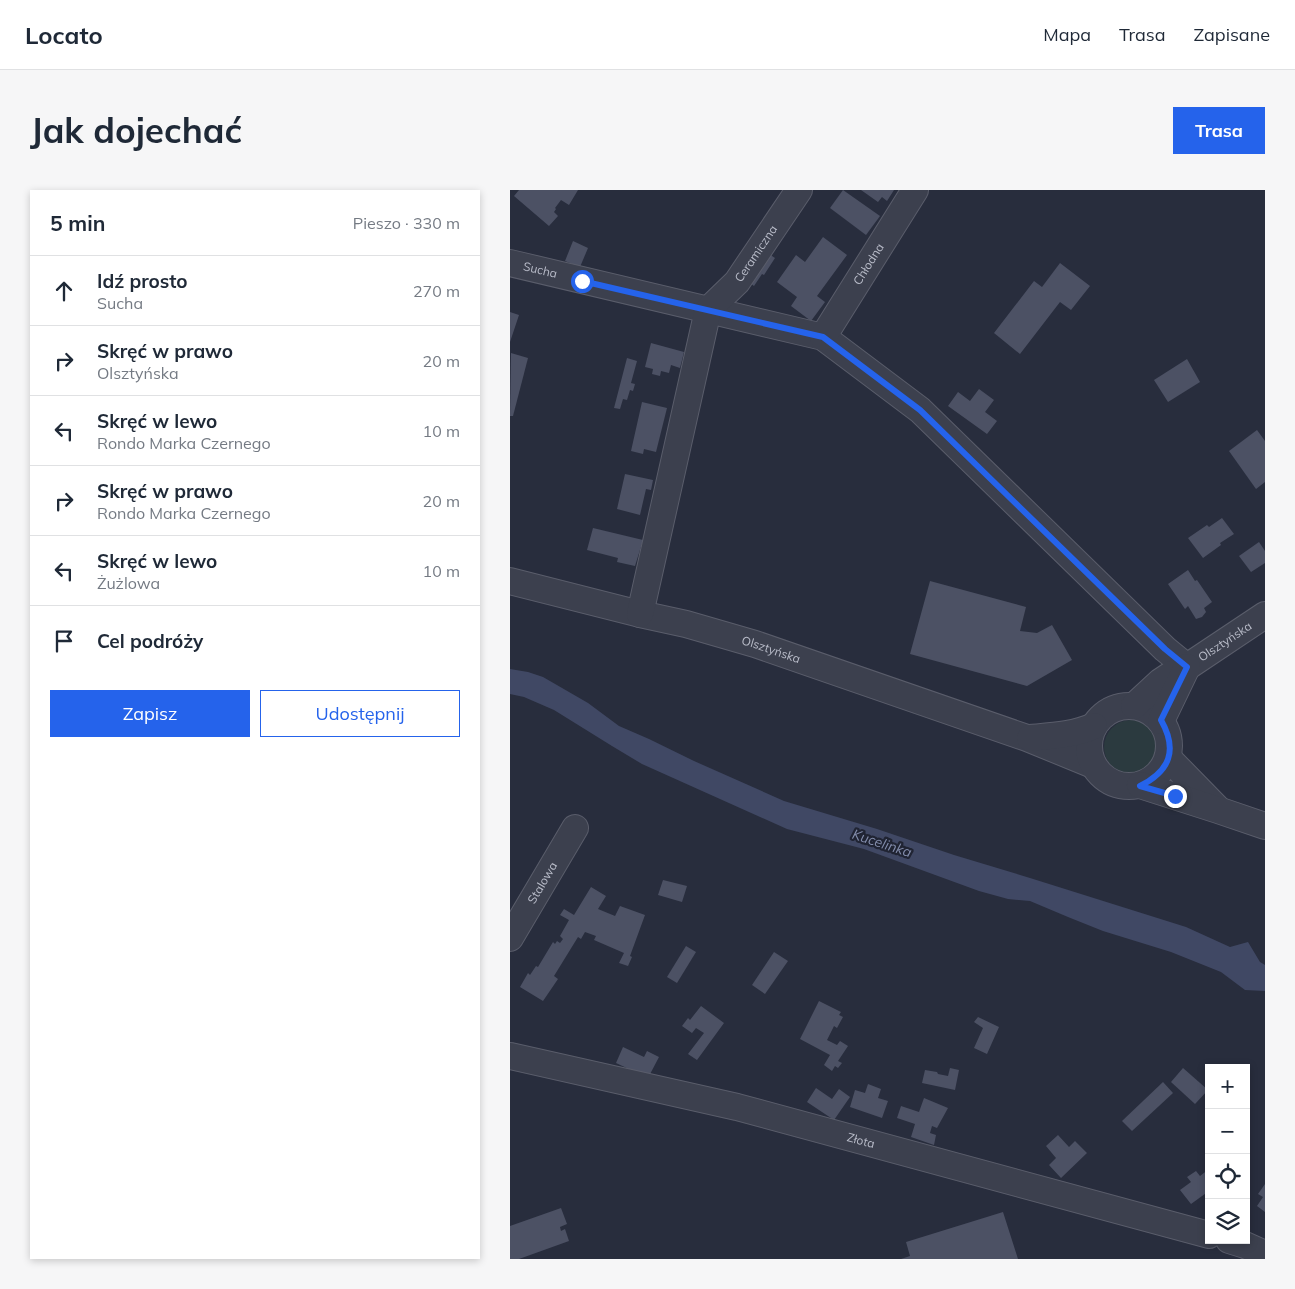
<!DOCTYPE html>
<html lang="pl">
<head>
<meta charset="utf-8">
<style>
  body { margin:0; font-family:Mulish,sans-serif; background:#f6f6f7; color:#1f2937 }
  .controls { position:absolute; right:15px; bottom:15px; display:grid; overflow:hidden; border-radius:0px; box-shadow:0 2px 8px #0003 }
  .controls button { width:45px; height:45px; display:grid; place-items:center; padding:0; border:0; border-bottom:1px solid #e0e1e3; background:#fff; color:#1f2937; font:25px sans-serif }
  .stop { position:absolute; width:15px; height:15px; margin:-11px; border:4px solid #2563eb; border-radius:50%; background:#fff }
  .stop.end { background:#2563eb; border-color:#fff; box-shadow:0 1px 5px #0008 }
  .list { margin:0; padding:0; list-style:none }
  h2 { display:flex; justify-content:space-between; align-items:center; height:65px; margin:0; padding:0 20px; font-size:21px }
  h2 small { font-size:16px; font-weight:400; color:#747a83 }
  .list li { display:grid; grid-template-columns:32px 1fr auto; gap:15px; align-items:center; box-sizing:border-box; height:70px; padding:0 20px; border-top:1px solid #e0e1e3 }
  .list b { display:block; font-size:19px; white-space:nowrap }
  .list p { margin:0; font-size:16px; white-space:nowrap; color:#747a83 }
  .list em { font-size:16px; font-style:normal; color:#747a83 }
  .actions { display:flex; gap:10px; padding:15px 20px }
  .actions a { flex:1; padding:11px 0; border:1px solid #2563eb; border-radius:0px; text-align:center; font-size:18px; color:#2563eb }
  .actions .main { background:#2563eb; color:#fff }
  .icon { flex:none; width:28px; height:28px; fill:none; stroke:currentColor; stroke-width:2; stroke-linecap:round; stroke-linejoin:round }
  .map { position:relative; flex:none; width:755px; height:1069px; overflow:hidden; border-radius:0px }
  header { display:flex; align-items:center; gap:30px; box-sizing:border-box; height:70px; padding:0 25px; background:#fff; border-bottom:1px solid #e0e1e3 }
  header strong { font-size:24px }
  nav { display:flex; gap:28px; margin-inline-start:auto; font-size:18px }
  .intro { display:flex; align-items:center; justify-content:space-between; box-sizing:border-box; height:120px; padding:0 30px }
  h1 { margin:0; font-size:35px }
  .button { padding:12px 22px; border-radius:0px; background:#2563eb; color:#fff; font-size:18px; font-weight:700 }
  main { display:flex; gap:30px; padding:0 30px }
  aside { flex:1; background:#fff; border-radius:0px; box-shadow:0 2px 8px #0003 }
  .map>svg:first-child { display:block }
  .green { fill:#2b3a3f }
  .water { fill:#404864 }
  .building { fill:#4c5164 }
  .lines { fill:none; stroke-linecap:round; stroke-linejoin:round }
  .minor-casing { stroke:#5a5d6b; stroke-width:28 }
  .minor { stroke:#3c404e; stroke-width:26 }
  .route { stroke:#2563eb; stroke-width:6 }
  .labels { text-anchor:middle; stroke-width:4.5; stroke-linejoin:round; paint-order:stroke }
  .street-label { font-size:12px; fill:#b8bbc8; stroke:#202433 }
  .water-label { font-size:14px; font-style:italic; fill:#838dac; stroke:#202433 }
</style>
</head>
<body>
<header>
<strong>Locato</strong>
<nav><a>Mapa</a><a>Trasa</a><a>Zapisane</a></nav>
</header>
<div class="intro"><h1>Jak dojechać</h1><a class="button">Trasa</a></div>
<main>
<aside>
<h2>5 min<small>Pieszo · 330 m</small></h2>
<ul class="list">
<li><svg class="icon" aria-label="ahead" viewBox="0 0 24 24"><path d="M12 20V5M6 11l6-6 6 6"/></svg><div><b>Idź prosto</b><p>Sucha</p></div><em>270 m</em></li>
<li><svg class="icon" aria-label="right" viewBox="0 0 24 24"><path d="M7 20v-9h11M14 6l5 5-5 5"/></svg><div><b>Skręć w prawo</b><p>Olsztyńska</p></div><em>20 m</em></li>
<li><svg class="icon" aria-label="left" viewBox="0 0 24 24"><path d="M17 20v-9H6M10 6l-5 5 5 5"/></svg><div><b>Skręć w lewo</b><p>Rondo Marka Czernego</p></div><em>10 m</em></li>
<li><svg class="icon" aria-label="right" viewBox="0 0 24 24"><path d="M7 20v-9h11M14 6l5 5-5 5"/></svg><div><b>Skręć w prawo</b><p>Rondo Marka Czernego</p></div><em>20 m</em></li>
<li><svg class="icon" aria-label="left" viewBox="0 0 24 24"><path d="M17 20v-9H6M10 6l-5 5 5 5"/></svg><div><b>Skręć w lewo</b><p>Żużlowa</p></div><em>10 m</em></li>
<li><svg class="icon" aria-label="arrive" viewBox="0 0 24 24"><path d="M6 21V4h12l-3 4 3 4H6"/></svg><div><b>Cel podróży</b></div></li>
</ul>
<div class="actions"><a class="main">Zapisz</a><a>Udostępnij</a></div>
</aside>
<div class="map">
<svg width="755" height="1069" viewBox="0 0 755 1069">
  <rect width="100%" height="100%" fill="#282d3d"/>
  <circle class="green" cx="621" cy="557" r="27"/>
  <path class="water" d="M0 479 18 482 33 487 78 513 109 536 139 549 184 571 274 611 367 639 444 665 520 688 676 737 720 757 738 752 750 772 755 775V801L735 800 711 782 661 762 593 741 558 727 520 711 498 709 469 701 354 659 277 639 132 574 102 556 44 520 14 507 0 504Z"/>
  <g class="building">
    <path d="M9 0H68L59 15 51 10 45 18 46 19 44 22 48 26 39 36 4 6Z"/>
    <path d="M333 0 370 26 356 45 320 18Z"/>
    <path d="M351 0H384L377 11 372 7 368 12Z"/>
    <path d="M313 47 337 65 307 106 315 112 301 131 281 116 287 107 267 92 286 65 295 72Z"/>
    <path d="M63 51 78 58 70 77 55 71Z"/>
    <path d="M259 64 265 68 254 85 252 84 244 96 236 90Z"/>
    <path d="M550 73 580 96 561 120 550 112 510 164 484 143 524 91 532 97Z"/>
    <path d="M0 122 9 125 0 152Z"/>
    <path d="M141 153 174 162 170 178 161 175 159 183 151 181 150 186 142 184 143 179 135 177Z"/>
    <path d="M1 163 18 168 3 226H0Z"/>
    <path d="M117 168 127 171 121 193 125 194 123 201 120 200 117 210 113 209 110 219 104 218Z"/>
    <path d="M677 169 690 192 658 212 644 190Z"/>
    <path d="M469 199 484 210 475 222 487 231 477 244 438 216 448 202 460 211Z"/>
    <path d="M132 212 157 218 146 262 134 259 133 264 121 261Z"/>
    <path d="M747 240 755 251V292L746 299 719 261Z"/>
    <path d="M115 284 143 290 141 300 136 299 130 325 107 319Z"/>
    <path d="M712 328 724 344 710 353 711 355 693 368 678 348 697 335 699 337Z"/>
    <path d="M83 338 133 350 125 376 107 372 108 368 77 360Z"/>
    <path d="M749 352 755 361V373L741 382 729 366Z"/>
    <path d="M678 380 685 391 687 390 702 412 694 418 696 422 692 427 686 429 678 416 675 419 658 394Z"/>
    <path d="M420 391 516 417 510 441 527 443 542 435 562 470 517 496 400 464Z"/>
    <path d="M153 690 177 696 172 712 148 705Z"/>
    <path d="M81 697 96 706 88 719 105 726 110 716 135 725 120 766 122 767 118 776 109 773 114 763 84 750 86 746 75 742 71 749 68 747 44 786 48 789 33 811 10 797 18 783 20 785 26 776 28 777 43 752 45 754 47 751 50 753 53 749 50 746 59 730 50 725 54 719 64 725Z"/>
    <path d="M176 756 186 762 167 793 157 787Z"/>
    <path d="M264 762 278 771 255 804 242 795Z"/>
    <path d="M309 811 331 822 329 825 333 827 327 838 324 836 317 850 327 855 330 851 338 856 328 871 332 873 328 878 325 876 322 881 314 875 320 865 290 849Z"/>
    <path d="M191 816 214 833 187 870 178 864 194 843 186 838 182 843 172 836 178 828 180 830Z"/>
    <path d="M468 827 489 837 477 864 464 858 473 838 464 832Z"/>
    <path d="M113 857 134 867 137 861 149 867 138 888 106 873Z"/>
    <path d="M440 878 449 880 445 900 412 893 415 880 427 882 428 884 438 886Z"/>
    <path d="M673 878 698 900 685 914 661 892Z"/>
    <path d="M653 892 663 903 622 941 612 931Z"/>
    <path d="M358 894 371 899 368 908 378 911 372 928 340 917 345 900 355 903Z"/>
    <path d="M306 898 322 909 329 899 340 907 324 930 297 912Z"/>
    <path d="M414 908 438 918 427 938 422 936 420 943 426 945 424 955 401 947 405 934 387 928 391 916 409 922Z"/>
    <path d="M548 945 559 957 565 951 577 963 551 988 539 975 546 968 536 956Z"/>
    <path d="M699 979V1001L681 1014 670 1000 681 992 677 987 686 981 690 986Z"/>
    <path d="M755 994V1022L747 1016 753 1007 748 1004Z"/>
    <path d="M51 1018 57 1034 50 1037 51 1041 55 1039 59 1051 9 1069H0V1036Z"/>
    <path d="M493 1022 508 1069H391L400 1066 396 1052Z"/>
  </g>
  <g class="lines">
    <defs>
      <g id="minor">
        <path id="s1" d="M0 73 313 147 410 220 655 459 677 477"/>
        <path id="s2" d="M313 147 405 0"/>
        <path id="s3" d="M0 391 130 424 176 434 245 454 517 548 583 575"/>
        <path id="s4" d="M130 424 198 120 227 92 289 0"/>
        <circle cx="619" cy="556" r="40"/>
        <path id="s5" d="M624 516 650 492 662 484 677 477 755 425"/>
        <path d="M651 531 677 477"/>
        <path d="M520 548C542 546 564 545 584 536"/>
        <path d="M658 568 706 617"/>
        <path d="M630 595 708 620 755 636"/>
        <path id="s6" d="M0 748 65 638"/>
        <path id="s7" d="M0 866 227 917 699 1045"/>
        <path d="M719 1050 735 1055 755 1064"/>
      </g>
    </defs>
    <use href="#minor" class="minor-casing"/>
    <use href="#minor" class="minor"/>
  </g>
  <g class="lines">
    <path class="route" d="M72 91 313 147 410 220 655 459 677 477 651 530C668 560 660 581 630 596L665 606"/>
  </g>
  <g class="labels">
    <g class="street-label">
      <text dy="4" stroke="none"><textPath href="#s4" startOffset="386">Ceramiczna</textPath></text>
      <text dy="4" stroke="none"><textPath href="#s2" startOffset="86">Chłodna</textPath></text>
      <text dy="4" stroke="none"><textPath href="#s1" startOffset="31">Sucha</textPath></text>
      <text dy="4" stroke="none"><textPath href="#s5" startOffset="112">Olsztyńska</textPath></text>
      <text dy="4" stroke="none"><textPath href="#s3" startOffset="270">Olsztyńska</textPath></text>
      <text dy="4" stroke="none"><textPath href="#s6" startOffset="64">Stalowa</textPath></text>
      <text dy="4" stroke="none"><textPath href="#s7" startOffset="361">Złota</textPath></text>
    </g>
    <g class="water-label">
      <text transform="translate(372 653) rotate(18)" y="5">Kucelinka</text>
    </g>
  </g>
</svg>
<div class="controls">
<button>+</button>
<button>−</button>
<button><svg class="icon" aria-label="locate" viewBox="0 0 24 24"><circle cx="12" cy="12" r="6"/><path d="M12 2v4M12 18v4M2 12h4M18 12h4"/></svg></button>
<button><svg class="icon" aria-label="layers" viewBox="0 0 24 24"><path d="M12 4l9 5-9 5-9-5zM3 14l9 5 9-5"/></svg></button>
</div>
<div class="stop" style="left:72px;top:91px"></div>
<div class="stop end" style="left:665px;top:606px"></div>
</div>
</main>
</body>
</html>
